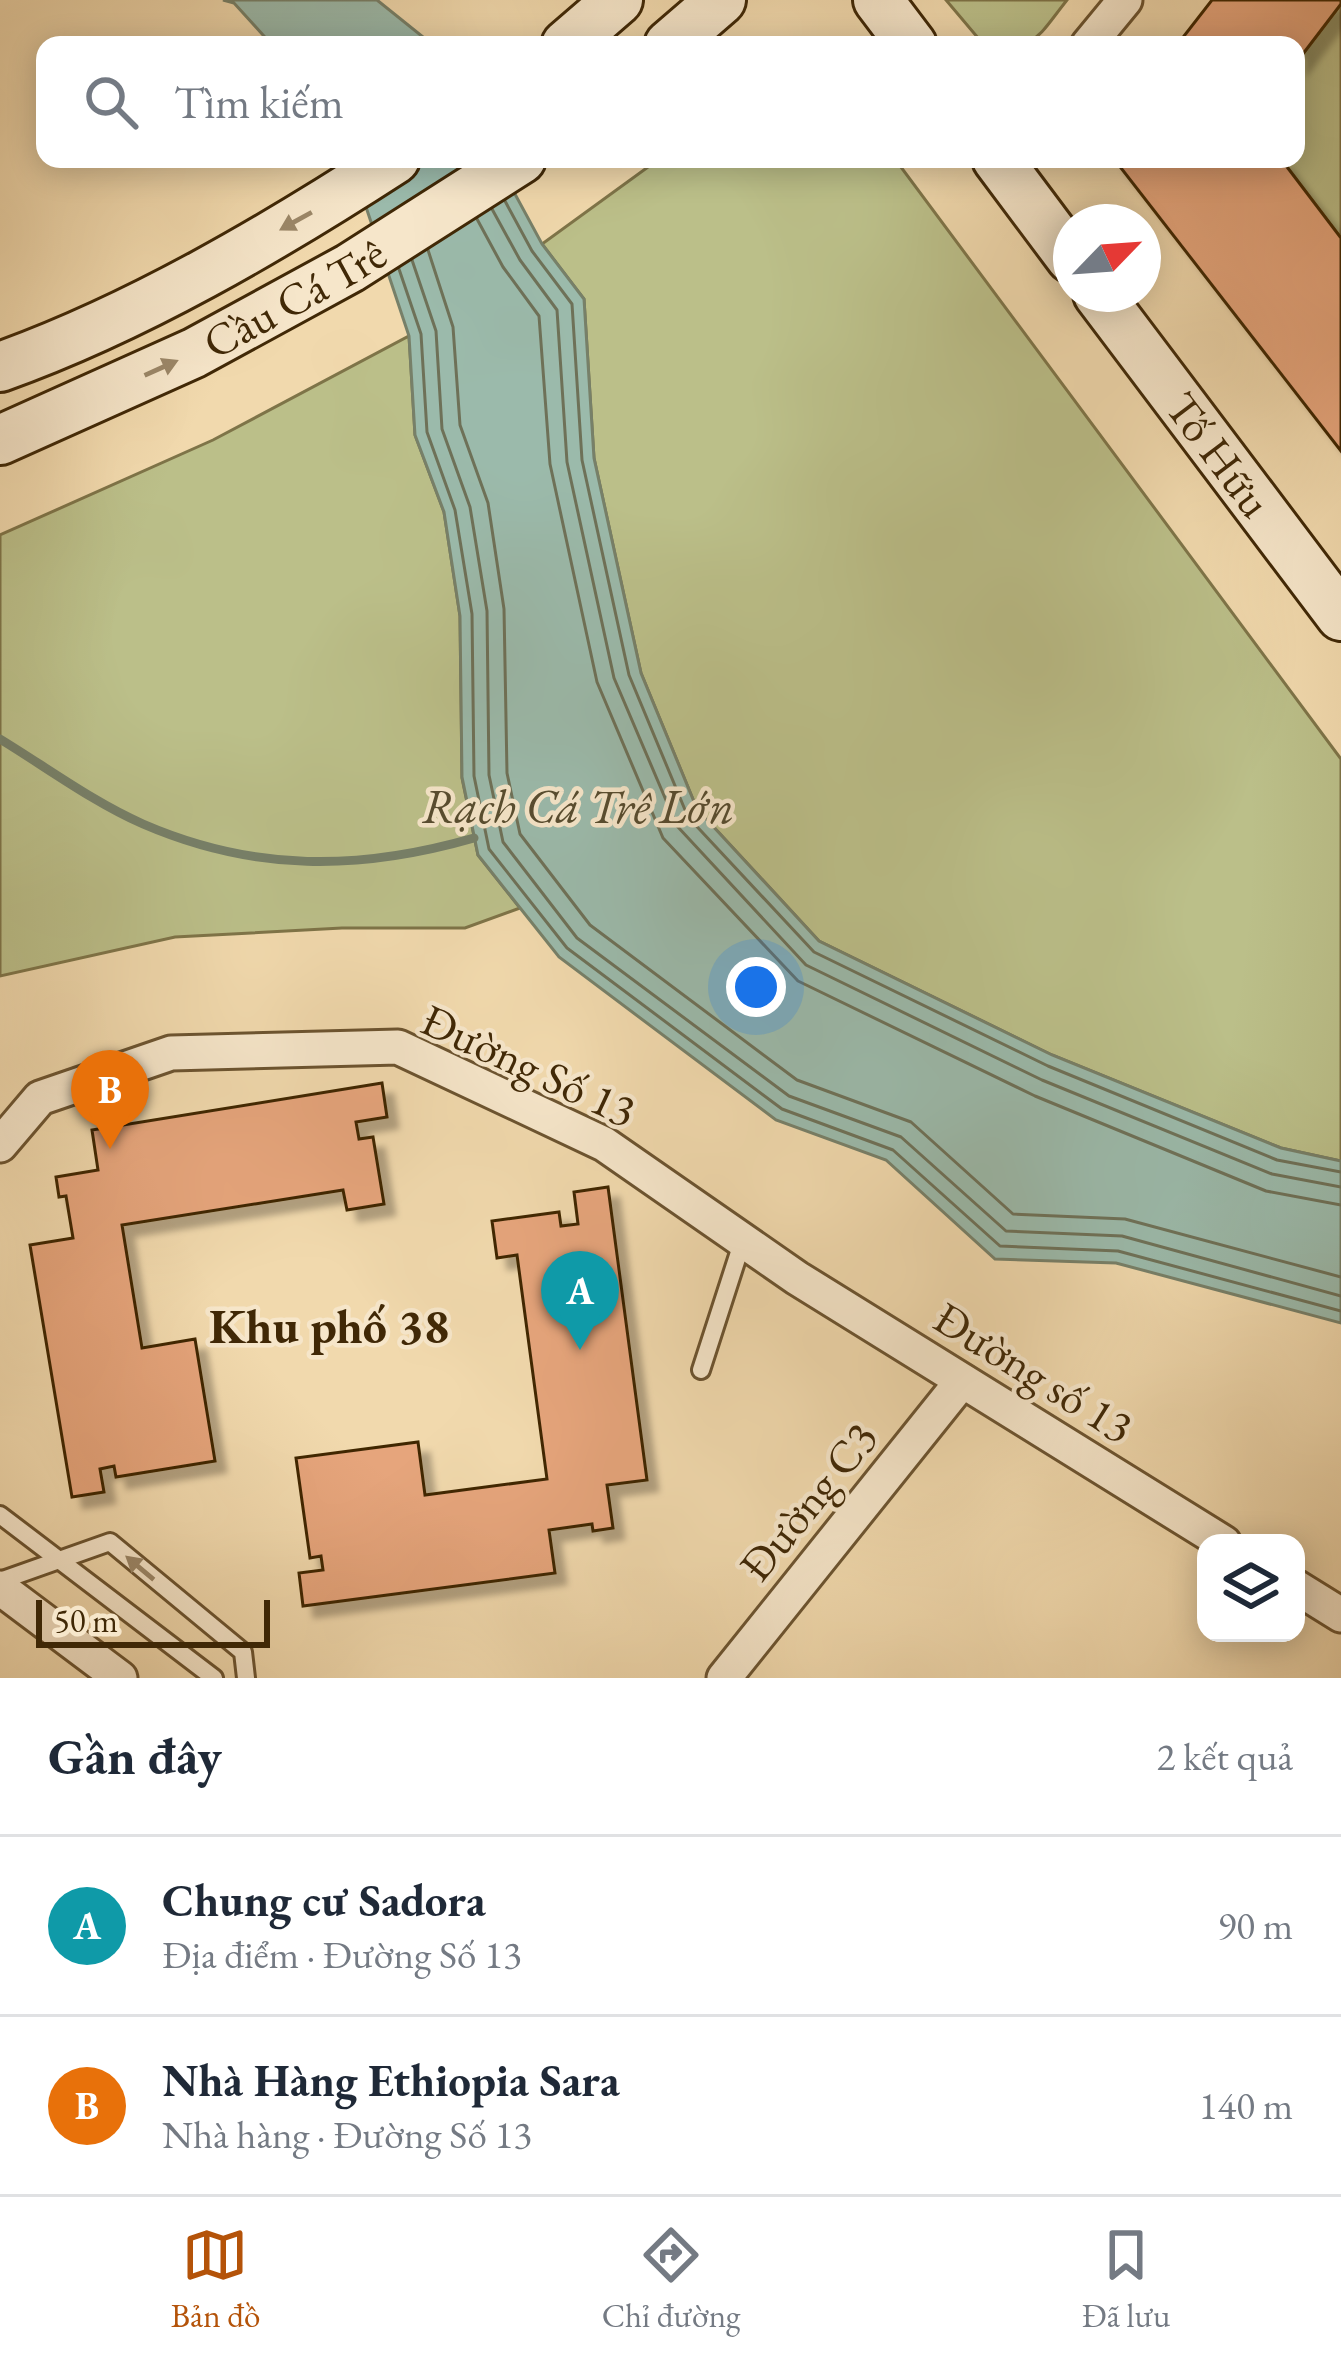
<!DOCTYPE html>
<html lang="vi">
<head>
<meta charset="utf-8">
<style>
  body { margin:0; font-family:"EB Garamond",serif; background:#f6f6f7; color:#1f2937 }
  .controls { position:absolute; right:36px; bottom:36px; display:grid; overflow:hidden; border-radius:24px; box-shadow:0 6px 30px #0003 }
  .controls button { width:108px; height:108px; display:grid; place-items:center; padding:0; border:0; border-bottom:3px solid #e0e1e3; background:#fff; color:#1f2937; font:60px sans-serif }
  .compass { position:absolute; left:1053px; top:204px; width:108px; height:108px; border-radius:50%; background:#fff; box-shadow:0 6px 30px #0003; rotate:65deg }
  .scale { position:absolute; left:36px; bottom:30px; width:234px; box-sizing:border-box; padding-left:12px; border:6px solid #402806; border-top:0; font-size:33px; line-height:42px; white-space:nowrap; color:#402806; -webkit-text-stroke:9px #f6e6ca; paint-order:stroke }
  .you { position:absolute; left:756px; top:987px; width:42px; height:42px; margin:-30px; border:9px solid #fff; border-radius:50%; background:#1a73e8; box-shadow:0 0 0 18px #1a73e833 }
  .badge { display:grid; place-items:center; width:78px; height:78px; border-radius:50%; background:#b45309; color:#fff; font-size:39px; font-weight:700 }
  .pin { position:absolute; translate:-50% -99px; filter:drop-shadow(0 3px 6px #0008) }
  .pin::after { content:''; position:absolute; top:63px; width:42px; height:36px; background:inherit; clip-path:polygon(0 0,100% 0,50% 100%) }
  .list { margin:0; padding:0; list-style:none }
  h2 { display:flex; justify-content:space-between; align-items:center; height:156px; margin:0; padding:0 48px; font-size:51px }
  h2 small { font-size:39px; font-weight:400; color:#747a83 }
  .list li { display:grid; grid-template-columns:78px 1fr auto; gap:36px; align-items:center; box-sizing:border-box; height:180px; padding:0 48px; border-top:3px solid #e0e1e3 }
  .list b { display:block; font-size:45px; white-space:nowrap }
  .list p { margin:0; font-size:39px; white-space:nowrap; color:#747a83 }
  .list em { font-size:39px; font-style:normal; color:#747a83 }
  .icon { flex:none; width:66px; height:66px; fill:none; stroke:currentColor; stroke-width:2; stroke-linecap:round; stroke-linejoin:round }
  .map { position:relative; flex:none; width:1341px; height:1678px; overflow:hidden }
  .search { position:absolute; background:#fff; box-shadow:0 6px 30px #0003; left:36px; right:36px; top:36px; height:132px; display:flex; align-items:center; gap:30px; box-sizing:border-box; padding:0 42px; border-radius:24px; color:#747a83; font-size:45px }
  .sheet { height:516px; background:#fff }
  nav { display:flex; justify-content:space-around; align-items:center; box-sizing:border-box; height:168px; border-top:3px solid #e0e1e3; background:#fff; font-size:33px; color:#747a83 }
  nav a { display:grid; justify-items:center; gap:6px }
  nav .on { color:#b45309 }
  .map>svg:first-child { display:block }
  .green { fill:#bbbf89; stroke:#7e7448; stroke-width:3 }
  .water { fill:#9bbaab; stroke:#778069; stroke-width:3 }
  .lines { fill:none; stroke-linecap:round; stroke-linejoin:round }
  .shore { stroke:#6e7158; stroke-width:3 }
  .stream { stroke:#778069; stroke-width:9 }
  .building { fill:#e6a57c; stroke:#402806; stroke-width:3; filter:url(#shadow) }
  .service-casing { stroke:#6c5430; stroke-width:22 }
  .minor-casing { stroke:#6c5430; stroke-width:39 }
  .secondary-casing { stroke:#402806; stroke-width:54 }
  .service { stroke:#f6e6ca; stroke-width:16 }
  .minor { stroke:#f6e6ca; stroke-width:33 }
  .secondary { stroke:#f6e6ca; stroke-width:48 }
  .oneway { fill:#9b8768 }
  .labels { text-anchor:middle; stroke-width:9; stroke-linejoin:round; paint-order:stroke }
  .street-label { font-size:45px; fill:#402806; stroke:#f6e6ca }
  .water-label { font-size:48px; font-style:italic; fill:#574c2f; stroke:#f6e6ca }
  .neighbourhood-label { font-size:48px; font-weight:bold; fill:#402806; stroke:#f6e6ca }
</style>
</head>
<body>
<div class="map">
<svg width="1341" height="1678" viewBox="0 0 1341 1678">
  <defs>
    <filter id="shadow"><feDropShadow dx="11" dy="11" stdDeviation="3" flood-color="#0004"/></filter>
  </defs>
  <rect width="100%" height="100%" fill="#f1d9ad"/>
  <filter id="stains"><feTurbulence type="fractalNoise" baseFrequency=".00167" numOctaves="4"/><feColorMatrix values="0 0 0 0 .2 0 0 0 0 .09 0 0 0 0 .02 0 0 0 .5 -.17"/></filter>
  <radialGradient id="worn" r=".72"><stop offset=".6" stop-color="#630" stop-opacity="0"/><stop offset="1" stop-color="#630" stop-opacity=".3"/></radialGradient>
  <g class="green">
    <path d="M946 0H1067C1033 43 1040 45 984 45Z"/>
    <path d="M1341 4V238L1281 159H1296V63Z"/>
    <path d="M659 159H895L1341 759V1161L1281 1148 1052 1055 819 941 697 809 641 673 594 458 584 299 542 244Z"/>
    <path d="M409 336 415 435 444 512 460 616 462 778 478 855 520 908 465 928H342L175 937 0 976V535L213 440Z"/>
  </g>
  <g class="water">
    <path d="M223 0H377L433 45H272L234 3Z"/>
    <path d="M350 159H496L542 244 584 299 594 458 641 673 697 809 819 941 1052 1055 1281 1148 1341 1161V1323L1116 1263 995 1259 886 1160 776 1120 559 957 478 855 462 777 460 616 444 512 415 435 409 336Z"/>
  </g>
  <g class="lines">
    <g class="shore">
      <path d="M505 201 532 251 572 304 582 460 629 675 688 817 814 952 1048 1066 1277 1160 1341 1172"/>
      <path d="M492 209 520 260 557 310 567 462 614 678 677 826 806 965 1042 1080 1272 1174 1341 1187"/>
      <path d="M477 219 503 267 539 316 550 464 597 682 663 838 798 981 1035 1096 1266 1191 1341 1205"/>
      <path d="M428 250 453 327 460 425 488 503 504 609 507 773 520 834 590 925 797 1080 911 1122 1013 1214 1125 1219 1341 1277"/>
      <path d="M412 260 436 331 442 429 470 507 487 611 489 775 503 842 577 938 789 1096 901 1137 1006 1231 1122 1236 1341 1296"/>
      <path d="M399 269 421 334 427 432 455 510 472 614 474 776 489 849 567 948 782 1109 893 1150 1000 1246 1118 1251 1341 1311"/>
    </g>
    <path class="stream" d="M0 739C46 767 93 802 143 824 254 872 359 871 474 838"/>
  </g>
  <g class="building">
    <path d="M1212 0H1341V4L1296 63V45H1177Z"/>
    <path d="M1114 159H1281L1341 238V451Z"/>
    <path d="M382 1083 387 1117 356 1122 359 1139 373 1137 384 1204 347 1210 343 1190 122 1225 142 1348 195 1339 215 1461 116 1477 114 1466 100 1469 104 1492 72 1497 30 1245 73 1238 66 1196 59 1197 56 1177 98 1170 92 1130Z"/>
    <path d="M608 1187 647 1480 607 1485 613 1528 593 1531 592 1524 549 1530 555 1573 303 1606 299 1573 323 1570 321 1556 310 1558 296 1458 418 1442 425 1495 547 1479 517 1255 497 1258 492 1221 559 1212 561 1226 578 1224 574 1192Z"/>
  </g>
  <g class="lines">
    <defs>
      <g id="service">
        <path d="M701 1370 743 1240"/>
        <path d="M0 1515 214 1678"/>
        <path d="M0 1581 110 1542 243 1652 246 1678"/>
      </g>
      <g id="minor">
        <path d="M1088 45 1125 0"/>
        <path d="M0 1145 40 1098 171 1053 398 1047 604 1144 797 1278 1224 1543"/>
        <path d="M1296 1587 1341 1615"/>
        <path d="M0 1588 120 1678"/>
        <path d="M724 1678 962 1381"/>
      </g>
      <g id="secondary">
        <path d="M878 0 912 45"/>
        <path d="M566 45 618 0"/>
        <path d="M669 45 721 0"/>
        <path d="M997 159 1071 258"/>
        <path id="s1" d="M1098 294 1341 616"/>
        <path d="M0 367C137 318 273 238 395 159"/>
        <path id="s2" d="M0 440 194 353 350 268 521 159"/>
      </g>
    </defs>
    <use href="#service" class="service-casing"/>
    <use href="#minor" class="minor-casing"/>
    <use href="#secondary" class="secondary-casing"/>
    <use href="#service" class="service"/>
    <use href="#minor" class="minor"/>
    <use href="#secondary" class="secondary"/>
  </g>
  <defs><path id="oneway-solid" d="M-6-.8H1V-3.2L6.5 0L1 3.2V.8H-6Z" transform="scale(3)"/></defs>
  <g class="oneway">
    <use href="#oneway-solid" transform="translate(296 221) rotate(151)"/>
    <use href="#oneway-solid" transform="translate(161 368) rotate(-24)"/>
    <use href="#oneway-solid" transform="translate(140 1568) rotate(-140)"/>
  </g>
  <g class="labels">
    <g class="street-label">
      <text dy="16" stroke="none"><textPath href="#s2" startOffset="327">Cầu Cá Trê</textPath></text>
      <text dy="16" stroke="none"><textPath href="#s1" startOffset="201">Tố Hữu</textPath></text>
      <text transform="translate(529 1065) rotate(25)" y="16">Đường Số 13</text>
      <text transform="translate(1034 1372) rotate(32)" y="16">Đường số 13</text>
      <text transform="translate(808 1501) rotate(-51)" y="16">Đường C3</text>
    </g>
    <g class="water-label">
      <text x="578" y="823">Rạch Cá Trê Lớn</text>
    </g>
    <g class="neighbourhood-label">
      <text x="329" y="1343">Khu phố 38</text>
    </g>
  </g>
  <rect width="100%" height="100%" filter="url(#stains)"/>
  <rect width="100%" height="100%" fill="url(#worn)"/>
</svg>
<div class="controls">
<button><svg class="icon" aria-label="layers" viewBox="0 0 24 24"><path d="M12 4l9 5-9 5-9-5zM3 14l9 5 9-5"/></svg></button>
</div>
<svg class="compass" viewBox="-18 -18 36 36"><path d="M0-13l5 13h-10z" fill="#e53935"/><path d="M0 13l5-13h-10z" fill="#747a83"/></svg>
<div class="scale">50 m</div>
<div class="you"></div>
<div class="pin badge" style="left:580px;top:1350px;background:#0f9aa8">A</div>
<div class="pin badge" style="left:110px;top:1149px;background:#e8710a">B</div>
<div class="search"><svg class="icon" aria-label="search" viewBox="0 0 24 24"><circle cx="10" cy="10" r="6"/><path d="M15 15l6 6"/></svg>Tìm kiếm</div>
</div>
<section class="sheet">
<h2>Gần đây<small>2 kết quả</small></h2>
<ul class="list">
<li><span class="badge" style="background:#0f9aa8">A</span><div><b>Chung cư Sadora</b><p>Địa điểm · Đường Số 13</p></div><em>90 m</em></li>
<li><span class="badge" style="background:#e8710a">B</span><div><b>Nhà Hàng Ethiopia Sara</b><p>Nhà hàng · Đường Số 13</p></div><em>140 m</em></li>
</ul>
</section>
<nav>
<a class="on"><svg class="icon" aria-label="map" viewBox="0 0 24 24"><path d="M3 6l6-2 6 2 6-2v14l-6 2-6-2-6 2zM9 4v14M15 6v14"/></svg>Bản đồ</a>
<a><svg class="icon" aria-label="directions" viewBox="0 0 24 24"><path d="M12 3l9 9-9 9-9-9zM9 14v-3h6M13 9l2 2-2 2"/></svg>Chỉ đường</a>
<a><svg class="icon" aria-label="saved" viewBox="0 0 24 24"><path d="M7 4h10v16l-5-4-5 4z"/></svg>Đã lưu</a>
</nav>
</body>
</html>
